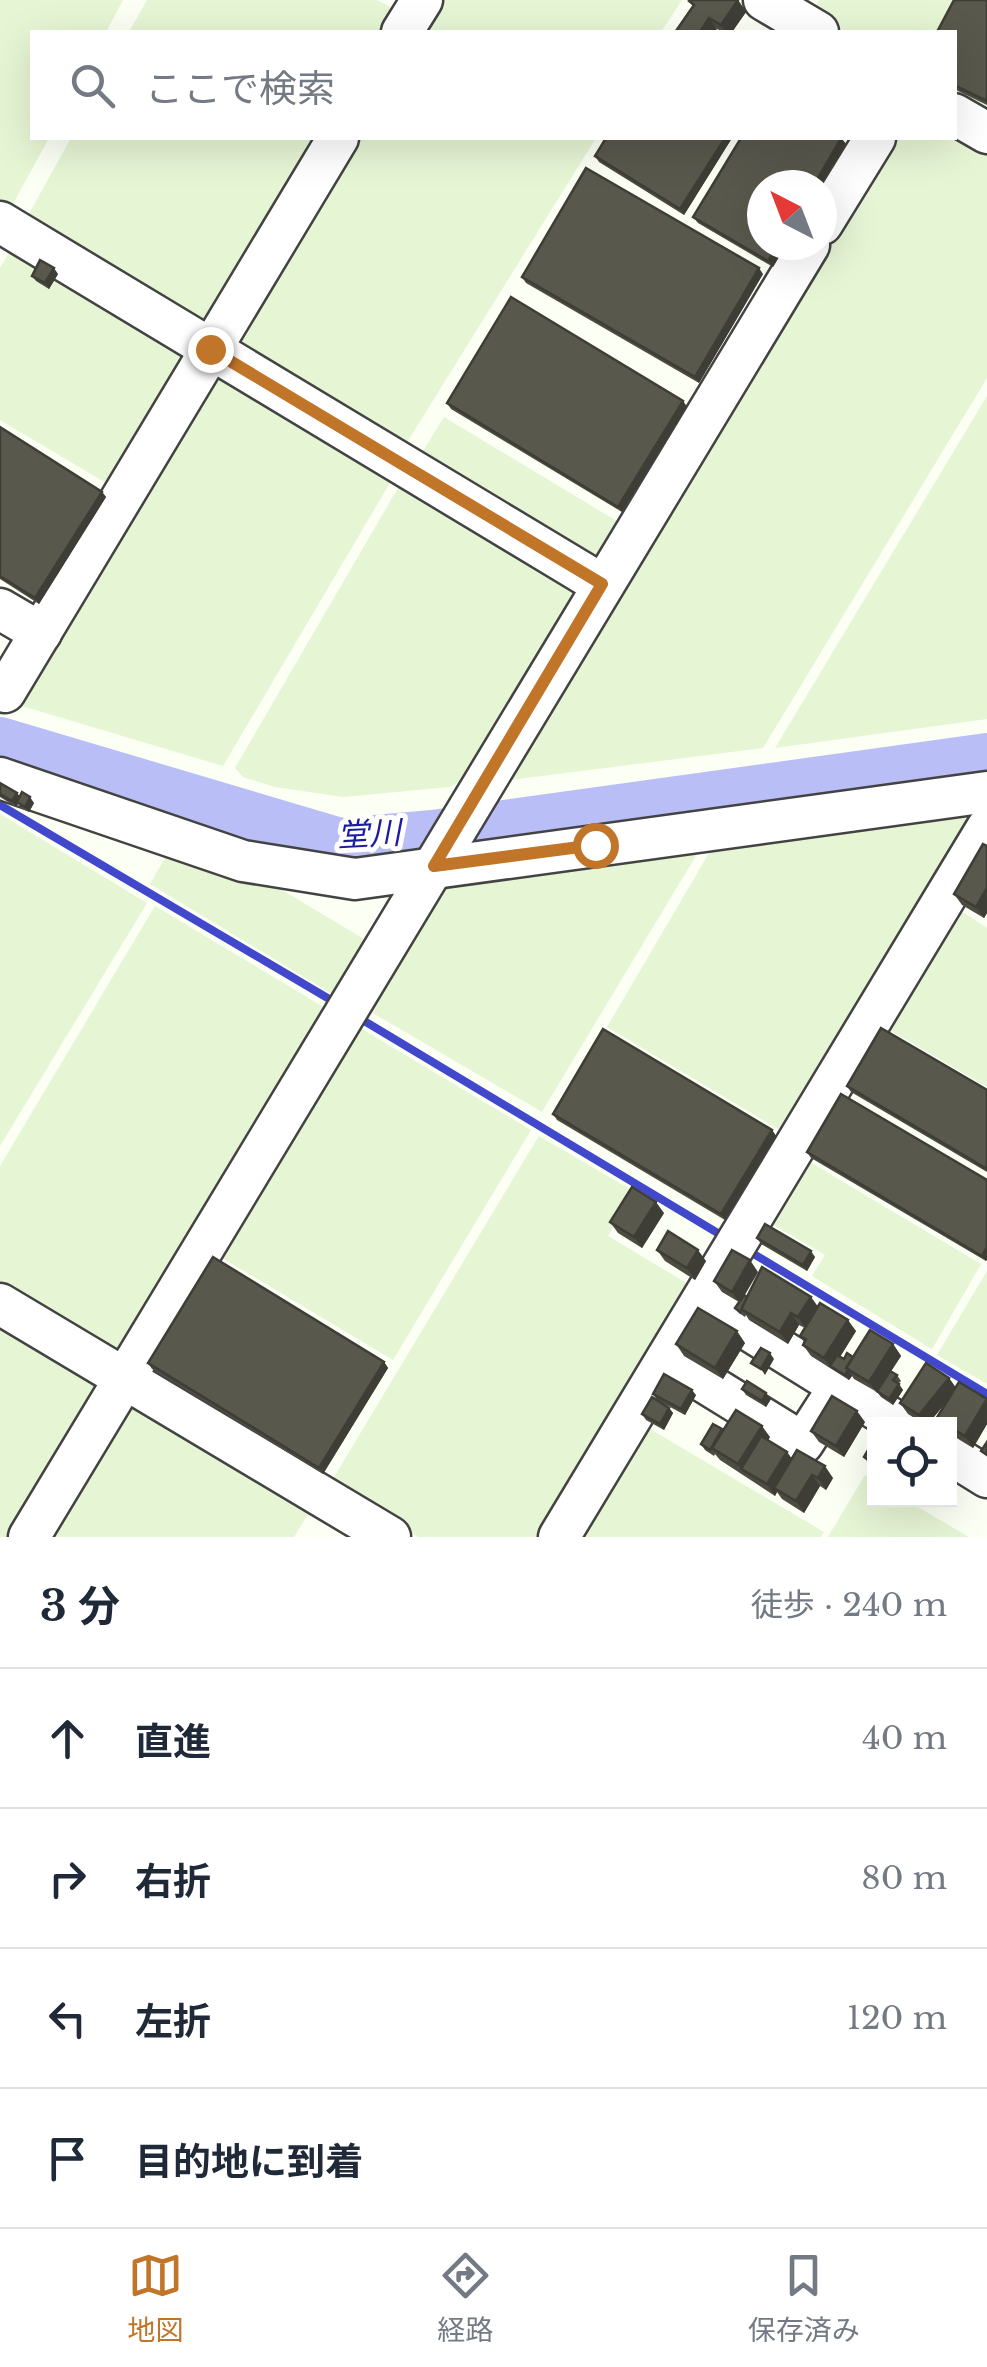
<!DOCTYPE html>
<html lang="ja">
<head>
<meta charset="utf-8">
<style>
  body { margin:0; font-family:"Libre Baskerville","Noto Sans JP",serif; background:#f6f6f7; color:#1f2937 }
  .controls { position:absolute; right:30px; bottom:30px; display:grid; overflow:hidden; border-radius:0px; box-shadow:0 10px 40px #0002 }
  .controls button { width:90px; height:90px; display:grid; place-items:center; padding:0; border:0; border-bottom:2px solid #e0e1e3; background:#fff; color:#1f2937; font:50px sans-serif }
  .compass { position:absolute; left:747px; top:170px; width:90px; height:90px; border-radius:50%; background:#fff; box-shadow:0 10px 40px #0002; rotate:318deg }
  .stop { position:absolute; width:30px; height:30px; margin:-22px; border:8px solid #c07529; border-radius:50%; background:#fff }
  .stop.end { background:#c07529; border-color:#fff; box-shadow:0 2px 10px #0008 }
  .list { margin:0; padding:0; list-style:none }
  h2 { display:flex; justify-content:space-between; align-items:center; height:130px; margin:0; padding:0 40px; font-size:42px }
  h2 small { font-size:32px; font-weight:400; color:#747a83 }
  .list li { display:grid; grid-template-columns:65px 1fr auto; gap:30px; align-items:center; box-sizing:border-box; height:140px; padding:0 40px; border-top:2px solid #e0e1e3 }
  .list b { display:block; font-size:38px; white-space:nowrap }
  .list em { font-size:32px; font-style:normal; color:#747a83 }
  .icon { flex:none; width:55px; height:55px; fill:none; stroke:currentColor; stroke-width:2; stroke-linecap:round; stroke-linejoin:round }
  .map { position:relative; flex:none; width:987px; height:1537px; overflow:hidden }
  .search { position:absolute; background:#fff; box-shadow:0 10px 40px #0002; left:30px; right:30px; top:30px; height:110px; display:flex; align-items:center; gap:25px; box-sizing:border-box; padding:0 35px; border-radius:0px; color:#747a83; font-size:38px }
  .sheet { height:690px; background:#fff }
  nav { display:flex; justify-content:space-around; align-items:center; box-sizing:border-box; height:140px; border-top:2px solid #e0e1e3; background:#fff; font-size:28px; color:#747a83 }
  nav a { display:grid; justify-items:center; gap:5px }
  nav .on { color:#c07529 }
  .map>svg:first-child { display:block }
  .farmland { fill:#e6f5d4 }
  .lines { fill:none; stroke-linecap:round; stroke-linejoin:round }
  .stream { stroke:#4148cc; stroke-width:8 }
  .river { stroke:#b9bef6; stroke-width:48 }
  .minor-casing { stroke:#434343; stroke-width:45 }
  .minor { stroke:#fff; stroke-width:40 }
  .wall { fill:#4d4c42 }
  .shaded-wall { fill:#3e3e36 }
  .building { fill:#59584d; stroke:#3e3e36; stroke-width:2.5 }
  .route { stroke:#c07529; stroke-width:12 }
  .labels { text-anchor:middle; stroke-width:10; stroke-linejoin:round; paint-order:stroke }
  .water-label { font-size:32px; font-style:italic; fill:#1a1ca2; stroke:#fff }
</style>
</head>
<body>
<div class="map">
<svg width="987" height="1537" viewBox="0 0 987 1537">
  <rect width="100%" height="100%" fill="#fbfff4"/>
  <g class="farmland">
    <path d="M0 0H123L106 32H32V138H49L8 213 0 207Z"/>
    <path d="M147 0H377L397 11 384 32H129Z"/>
    <path d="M434 0H682L661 32H414Z"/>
    <path d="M819 0H987V117L955 97 954 32H847L813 12Z"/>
    <path d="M955 131 987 151V378L763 748 503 781 891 138H954Z"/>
    <path d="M71 138H321L206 328 26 219Z"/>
    <path d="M351 138H596L401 452 226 346Z"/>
    <path d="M14 245 195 355 113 487 0 420V268Z"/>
    <path d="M213 367 394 476 223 766 22 706 15 698Z"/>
    <path d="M987 396V719L775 748Z"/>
    <path d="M444 417 620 523 592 570 415 464Z"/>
    <path d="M402 481 582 592 464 779 450 787 343 797 275 787 243 777 235 768Z"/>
    <path d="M974 802 975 818 783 1132 607 1027 719 836Z"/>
    <path d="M0 814 147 903 0 1146Z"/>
    <path d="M706 839 542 1112 361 1006 442 872Z"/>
    <path d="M173 844 240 865 369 942 337 997 150 884Z"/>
    <path d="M155 906 332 1012 122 1362 0 1289V1166Z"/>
    <path d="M955 907 987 928V1087L883 1026Z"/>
    <path d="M350 1022 531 1130 393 1360 212 1252Z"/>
    <path d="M539 1136 635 1192 608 1236 693 1287 544 1537H418L331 1482Z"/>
    <path d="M803 1158 981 1264 932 1349 812 1276 825 1255 765 1220Z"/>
    <path d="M987 1271V1384L937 1355Z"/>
    <path d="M0 1316 108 1380 15 1537H0Z"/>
    <path d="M131 1399 312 1507 294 1537H49Z"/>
    <path d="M645 1426 824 1532 821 1537H580Z"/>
    <path d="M865 1475 874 1481V1500H906L969 1537H828Z"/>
  </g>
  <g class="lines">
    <g class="stream">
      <path d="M0 805 336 1003"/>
      <path d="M356 1016 726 1238"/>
      <path d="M747 1250 987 1394"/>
    </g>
    <path class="river" d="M0 741 340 842 433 834 987 757"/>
    <defs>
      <g id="minor">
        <path d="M764 0 818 32"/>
        <path d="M402 32 422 0"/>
        <path d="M954 114 987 133"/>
        <path d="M0 222 601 584"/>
        <path d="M822 224 875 138"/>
        <path d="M0 609 41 633"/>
        <path d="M5 692 338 138"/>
        <path d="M0 778 243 861 355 879 987 792"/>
        <path d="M702 1301 900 1424"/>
        <path d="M0 1304 390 1537"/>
        <path d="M667 1359 803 1443 839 1387"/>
        <path d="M950 1454 987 1477"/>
        <path d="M29 1537 809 245"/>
        <path d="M559 1537 987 828"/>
      </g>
    </defs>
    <use href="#minor" class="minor-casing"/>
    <use href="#minor" class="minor"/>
  </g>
  <g class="wall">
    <path d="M738 0 746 12 732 32H723L717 29 689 1Z"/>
    <path d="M987 0V105L954 89V32Z"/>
    <path d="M732 138 684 215 599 162 595 156Z"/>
    <path d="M841 138 846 144 773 267 698 223 693 217Z"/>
    <path d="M58 274 49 289 36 281 32 276Z"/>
    <path d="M763 274 699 383 526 283 522 277Z"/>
    <path d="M683 401 687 407 622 512 451 409 447 403Z"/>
    <path d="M0 427 102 492 106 497 39 604 0 579Z"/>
    <path d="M0 783 19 797 34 803 29 812 21 808 18 804 16 807 0 797Z"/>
    <path d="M987 846V913L984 918 962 905 954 894Z"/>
    <path d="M847 1086 987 1090V1172L851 1092Z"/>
    <path d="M553 1114 772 1130 776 1136 725 1220 557 1120Z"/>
    <path d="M807 1152 987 1180 986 1261 811 1158Z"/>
    <path d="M664 1213 642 1248 618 1233 610 1222Z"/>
    <path d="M757 1238 815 1257 807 1271 761 1244Z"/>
    <path d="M657 1250 706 1261 695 1280 665 1261Z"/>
    <path d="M758 1272 744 1296 747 1297 818 1307 856 1331 840 1357 844 1359 893 1344 901 1356 891 1371 897 1375 901 1381 898 1384 903 1390 893 1405 881 1397 877 1392 854 1379 852 1376 849 1380 811 1356 803 1345 804 1342 800 1336 805 1328 799 1325 788 1344 749 1320 746 1315 745 1317 739 1313 735 1308 739 1302 722 1292 714 1281Z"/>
    <path d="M745 1343 723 1379 684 1356 676 1344Z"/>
    <path d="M384 1362 388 1368 323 1474 152 1369 148 1363Z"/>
    <path d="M926 1363 949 1378 955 1388 959 1382 987 1399V1424L973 1448 950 1434V1424H940L936 1419 948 1400 928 1424H924L908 1414 900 1403Z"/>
    <path d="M742 1389 771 1399 766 1407 746 1395Z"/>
    <path d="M653 1394 696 1395 685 1415 657 1400Z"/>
    <path d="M669 1408 673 1413 664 1430 646 1420 642 1414Z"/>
    <path d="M865 1422 844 1457 819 1442 811 1431Z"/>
    <path d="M722 1429 770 1437 768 1440 787 1452 792 1459 833 1478 826 1490 820 1486 804 1513 782 1499 777 1492 775 1496 720 1460 715 1454 714 1456 705 1450 701 1444Z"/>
    <path d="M874 1440V1470L864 1457Z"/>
  </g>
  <g class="shaded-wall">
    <path d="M738 0 746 12 732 32H726L721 25Z"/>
    <path d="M709 18 717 29 715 32H700Z"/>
    <path d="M725 138H732L684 215 680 209Z"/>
    <path d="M841 138 846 144 821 185H814Z"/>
    <path d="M778 245H786L773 267 768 261Z"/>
    <path d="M54 268 58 274 49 289 45 283Z"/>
    <path d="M759 268 763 274 699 383 695 377Z"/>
    <path d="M683 401 687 407 622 512 618 507Z"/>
    <path d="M102 492 106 497 39 604 35 598Z"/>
    <path d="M17 793 21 798 16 807 12 801Z"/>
    <path d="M30 797 34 803 29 812 25 807Z"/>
    <path d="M987 888V913L984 918 976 907Z"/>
    <path d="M772 1130 776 1136 725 1220 721 1214Z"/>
    <path d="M656 1202 664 1213 642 1248 634 1237Z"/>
    <path d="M987 1247V1260L986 1261 982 1256Z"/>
    <path d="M698 1250 706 1261 695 1280 687 1268Z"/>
    <path d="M811 1251 815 1257 807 1271 803 1265Z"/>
    <path d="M750 1260 758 1272 740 1303 732 1292Z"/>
    <path d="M811 1297 819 1308 806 1329 798 1317Z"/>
    <path d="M791 1313 799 1325 788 1344 780 1332Z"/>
    <path d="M848 1320 856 1331 833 1368 830 1366 832 1369 824 1358Z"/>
    <path d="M737 1331 745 1343 723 1379 715 1368Z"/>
    <path d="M893 1344 901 1356 877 1393 869 1382Z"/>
    <path d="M770 1353 774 1359 765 1375 761 1369Z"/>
    <path d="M384 1362 388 1368 323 1474 319 1468Z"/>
    <path d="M848 1370 852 1376 849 1380 845 1375Z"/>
    <path d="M949 1378 957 1389 928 1424H926L919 1415Z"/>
    <path d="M899 1384 903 1390 893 1405 889 1399Z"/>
    <path d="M692 1390 696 1395 685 1415 681 1409Z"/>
    <path d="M766 1393 771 1399 766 1407 762 1401Z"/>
    <path d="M987 1399V1424L973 1448 965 1436Z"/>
    <path d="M669 1408 673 1413 664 1430 660 1424Z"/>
    <path d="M857 1411 865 1422 844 1457 836 1446Z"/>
    <path d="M762 1426 770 1437 748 1473 741 1469 746 1476 738 1464Z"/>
    <path d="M787 1452 795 1464 774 1488 777 1492 775 1496 767 1484Z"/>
    <path d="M825 1466 833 1478 826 1490 818 1478Z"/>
    <path d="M812 1475 820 1486 804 1513 796 1501Z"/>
  </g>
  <g class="building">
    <path d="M690 0H738L721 25 709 18 700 32H678L676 31 694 5 689 1Z"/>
    <path d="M954 0H987V101L954 85V32H937Z"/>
    <path d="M606 138H725L680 209 595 156Z"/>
    <path d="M741 138H841L814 185H762V245H778L768 261 693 217Z"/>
    <path d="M586 168 759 268 695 377 522 277Z"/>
    <path d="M40 260 54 268 45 283 32 276Z"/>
    <path d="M511 297 683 401 618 507 447 403Z"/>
    <path d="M0 427 102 492 35 598 0 576Z"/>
    <path d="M0 783 17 793 12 801 0 794Z"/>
    <path d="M22 792 30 797 25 807 17 802Z"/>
    <path d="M983 844 987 846V888L976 907 954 894Z"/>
    <path d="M881 1028 987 1090V1169L847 1086Z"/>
    <path d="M603 1029 772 1130 721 1214 553 1114Z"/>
    <path d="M841 1094 987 1180V1247L982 1256 807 1152Z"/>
    <path d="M632 1187 656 1202 634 1237 610 1222Z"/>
    <path d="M765 1224 811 1251 803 1265 757 1238Z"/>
    <path d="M668 1231 698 1250 687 1268 657 1250Z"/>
    <path d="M732 1250 750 1260 732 1292 714 1281Z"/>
    <path d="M213 1257 384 1362 319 1468 148 1363Z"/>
    <path d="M762 1267 811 1297 798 1317 791 1313 780 1332 741 1309Z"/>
    <path d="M744 1295 747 1297 740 1312 735 1308Z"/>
    <path d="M820 1303 848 1320 824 1358 803 1345 806 1339 800 1336Z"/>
    <path d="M698 1308 737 1331 715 1368 676 1344Z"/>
    <path d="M870 1330 893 1344 869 1382 846 1368Z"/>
    <path d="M761 1348 770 1353 761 1369 751 1363Z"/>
    <path d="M847 1353 853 1357 846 1368 848 1369 845 1375 830 1366 837 1355 844 1359Z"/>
    <path d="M926 1363 949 1378 919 1415 900 1403Z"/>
    <path d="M890 1371 897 1375 893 1380 899 1384 889 1399 877 1391Z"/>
    <path d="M664 1374 692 1390 681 1409 653 1394Z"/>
    <path d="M747 1381 766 1393 762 1401 742 1389Z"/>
    <path d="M959 1382 987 1399 965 1436 950 1427V1424H945L936 1419Z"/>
    <path d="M832 1396 857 1411 836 1446 811 1431Z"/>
    <path d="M652 1397 669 1408 660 1424 642 1414Z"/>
    <path d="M736 1410 762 1426 738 1464 712 1448Z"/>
    <path d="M713 1424 722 1429 710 1450 701 1444Z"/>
    <path d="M761 1436 787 1452 767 1484 741 1469Z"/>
    <path d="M874 1440V1464L864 1457Z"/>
    <path d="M987 1442V1455L981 1451Z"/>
    <path d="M797 1450 825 1466 818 1478 812 1475 796 1501 774 1488Z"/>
  </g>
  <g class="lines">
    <path class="route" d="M210 349 602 584 434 866 595 845"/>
  </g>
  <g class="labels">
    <g class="water-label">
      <text transform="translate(369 834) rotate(-3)" y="11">堂川</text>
    </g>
  </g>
</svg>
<div class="controls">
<button><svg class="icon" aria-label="locate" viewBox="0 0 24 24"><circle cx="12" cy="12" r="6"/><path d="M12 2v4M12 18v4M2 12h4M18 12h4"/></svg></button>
</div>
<svg class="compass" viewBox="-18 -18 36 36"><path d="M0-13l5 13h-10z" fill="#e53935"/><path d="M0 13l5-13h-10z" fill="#747a83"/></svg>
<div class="stop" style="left:595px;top:845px"></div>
<div class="stop end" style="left:210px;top:349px"></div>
<div class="search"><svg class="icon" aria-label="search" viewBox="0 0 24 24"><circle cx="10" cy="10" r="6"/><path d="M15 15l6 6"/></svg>ここで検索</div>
</div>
<section class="sheet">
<h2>3 分<small>徒歩 · 240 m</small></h2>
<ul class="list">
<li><svg class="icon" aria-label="ahead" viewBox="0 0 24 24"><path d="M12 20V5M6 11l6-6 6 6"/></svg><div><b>直進</b></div><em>40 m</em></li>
<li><svg class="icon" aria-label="right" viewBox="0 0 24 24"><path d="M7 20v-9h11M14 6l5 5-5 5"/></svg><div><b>右折</b></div><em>80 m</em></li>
<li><svg class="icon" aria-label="left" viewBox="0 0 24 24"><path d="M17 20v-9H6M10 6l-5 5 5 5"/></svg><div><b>左折</b></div><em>120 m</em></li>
<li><svg class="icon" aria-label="arrive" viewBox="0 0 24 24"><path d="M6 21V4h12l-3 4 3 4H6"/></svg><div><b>目的地に到着</b></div></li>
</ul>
</section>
<nav>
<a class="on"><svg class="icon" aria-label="map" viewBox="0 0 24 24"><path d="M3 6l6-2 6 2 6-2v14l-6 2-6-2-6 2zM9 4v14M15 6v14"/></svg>地図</a>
<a><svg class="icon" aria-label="directions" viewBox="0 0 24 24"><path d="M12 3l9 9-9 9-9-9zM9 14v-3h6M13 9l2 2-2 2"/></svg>経路</a>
<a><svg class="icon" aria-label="saved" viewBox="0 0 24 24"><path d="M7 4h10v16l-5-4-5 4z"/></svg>保存済み</a>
</nav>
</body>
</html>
